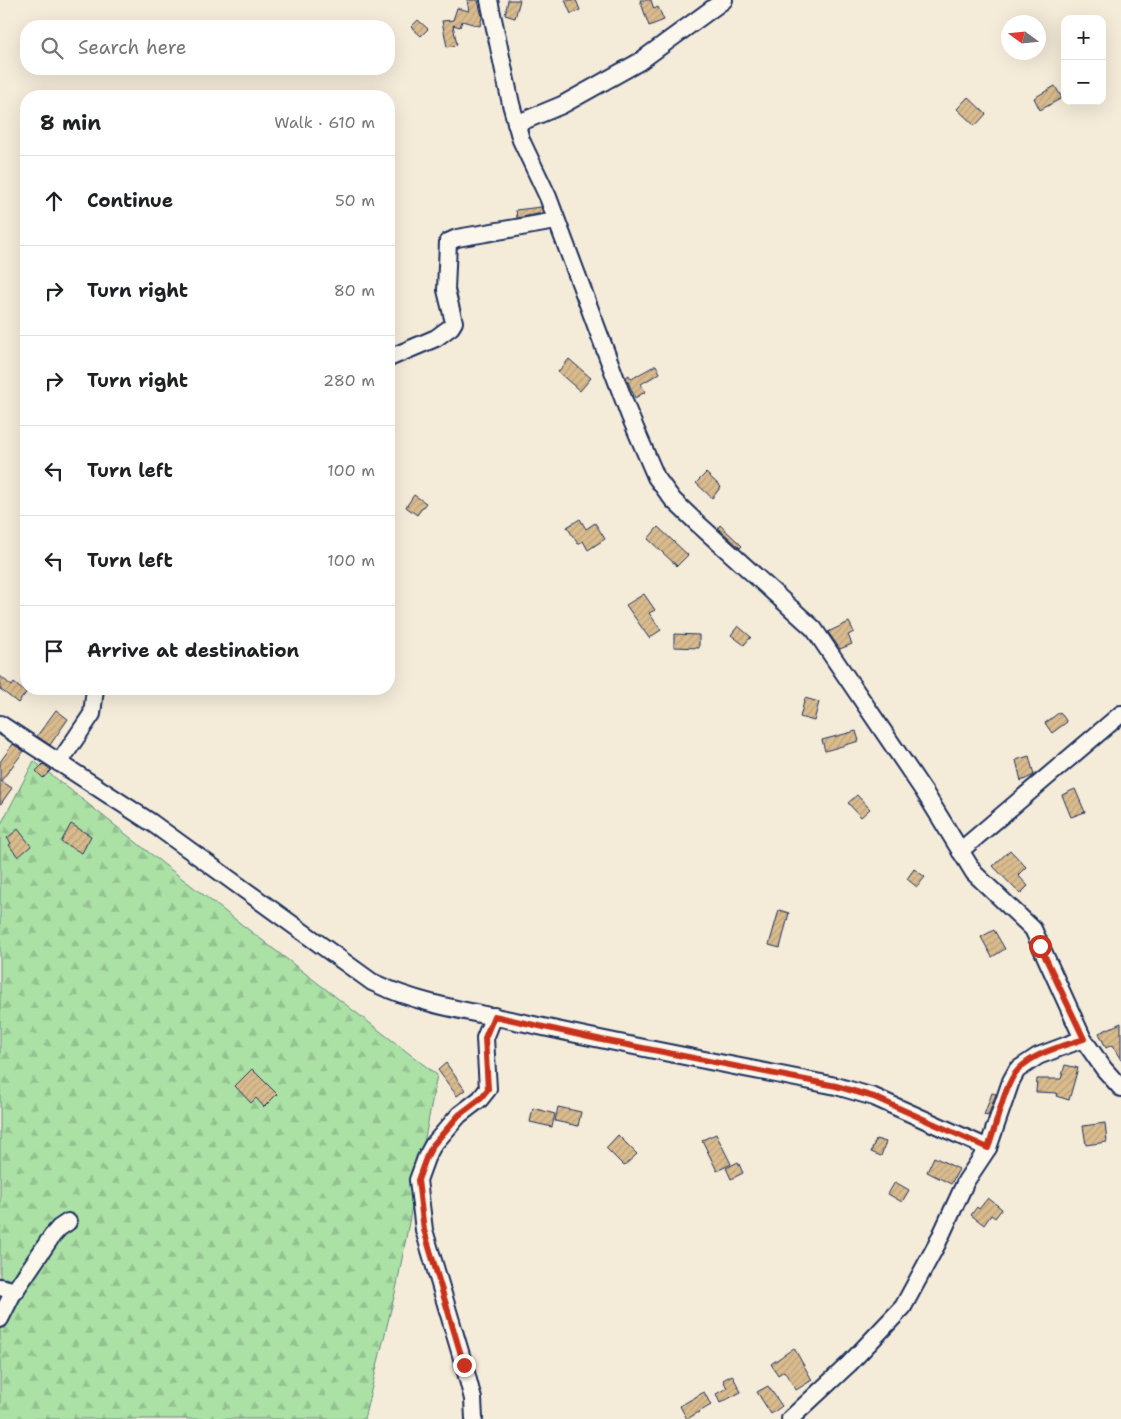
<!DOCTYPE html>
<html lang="en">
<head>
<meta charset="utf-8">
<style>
  body { margin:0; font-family:"Shantell Sans",sans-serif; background:#f6f6f6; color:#202124 }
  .controls { position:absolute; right:15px; top:15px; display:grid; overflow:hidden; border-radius:10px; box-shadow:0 5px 20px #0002 }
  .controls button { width:45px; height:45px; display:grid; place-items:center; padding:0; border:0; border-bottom:1px solid #e0e0e0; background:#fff; color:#202124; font:25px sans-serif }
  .compass { position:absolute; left:1001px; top:15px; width:45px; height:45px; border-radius:50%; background:#fff; box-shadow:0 5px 20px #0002; rotate:285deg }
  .stop { position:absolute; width:15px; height:15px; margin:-11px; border:4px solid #c8321e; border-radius:50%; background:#fff }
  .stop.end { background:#c8321e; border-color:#fff; box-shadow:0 1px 5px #0008 }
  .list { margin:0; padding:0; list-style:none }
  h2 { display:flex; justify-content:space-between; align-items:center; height:65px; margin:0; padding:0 20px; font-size:21px }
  h2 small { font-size:16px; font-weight:400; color:#757577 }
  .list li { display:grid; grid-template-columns:32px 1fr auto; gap:15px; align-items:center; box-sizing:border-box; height:90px; padding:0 20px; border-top:1px solid #e0e0e0 }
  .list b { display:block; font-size:19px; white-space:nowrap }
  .list em { font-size:16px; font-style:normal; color:#757577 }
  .icon { flex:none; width:28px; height:28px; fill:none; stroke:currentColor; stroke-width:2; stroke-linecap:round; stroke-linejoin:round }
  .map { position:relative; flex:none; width:1121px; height:1419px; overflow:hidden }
  .search { position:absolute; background:#fff; box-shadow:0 5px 20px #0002; left:20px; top:20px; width:375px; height:55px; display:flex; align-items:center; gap:12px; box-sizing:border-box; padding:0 18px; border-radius:20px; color:#757577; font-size:19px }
  .panel { position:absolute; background:#fff; box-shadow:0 5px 20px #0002; left:20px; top:90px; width:375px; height:605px; border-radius:20px }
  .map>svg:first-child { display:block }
  .forest { fill:url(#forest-firs); stroke:#638881 }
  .building { fill:url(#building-hatch); stroke:#1b2f5e }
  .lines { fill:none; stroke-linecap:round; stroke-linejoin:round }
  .minor-casing { stroke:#1b2f5e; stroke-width:20 }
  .minor { stroke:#fbf7ec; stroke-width:16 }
  .route { stroke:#c8321e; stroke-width:6 }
</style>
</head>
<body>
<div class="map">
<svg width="1121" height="1419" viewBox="0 0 1121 1419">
  <defs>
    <pattern id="forest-firs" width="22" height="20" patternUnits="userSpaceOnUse" patternTransform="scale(1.25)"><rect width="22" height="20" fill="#abe1a4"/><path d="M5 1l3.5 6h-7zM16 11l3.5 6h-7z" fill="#93c190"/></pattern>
    <pattern id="building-hatch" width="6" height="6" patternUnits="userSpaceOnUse" patternTransform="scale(1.25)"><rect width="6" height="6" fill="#dabb8d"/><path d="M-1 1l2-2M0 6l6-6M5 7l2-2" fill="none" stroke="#baa17c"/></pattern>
  </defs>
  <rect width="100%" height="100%" fill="#f4ebd9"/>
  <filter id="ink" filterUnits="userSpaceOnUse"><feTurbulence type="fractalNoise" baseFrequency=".02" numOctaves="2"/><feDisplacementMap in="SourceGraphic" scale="10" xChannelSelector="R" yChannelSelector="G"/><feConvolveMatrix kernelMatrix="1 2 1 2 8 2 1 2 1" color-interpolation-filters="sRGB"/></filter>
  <g filter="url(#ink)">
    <path class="forest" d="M34 761 166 866 437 1075 397 1285 364 1419H0V826Z"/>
    <g class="building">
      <path d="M467 0H478L482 17 480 26 462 21 460 27 453 25 457 45 447 47 442 21 453 20 457 8 469 11Z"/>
      <path d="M508 0H520L515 18 505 15Z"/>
      <path d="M565 0H576L580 10 571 14Z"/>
      <path d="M640 0H651L654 9 658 7 664 20 649 26Z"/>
      <path d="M418 20 428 29 421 36 411 27Z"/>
      <path d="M1055 86 1062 98 1040 110 1034 98Z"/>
      <path d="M968 97 986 114 975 126 957 109Z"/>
      <path d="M541 207 543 213 517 218 516 210Z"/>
      <path d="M569 359 591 378 580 391 558 372Z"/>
      <path d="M656 365 660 373 641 384 645 392 635 398 626 377 629 375 631 379Z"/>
      <path d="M706 473 721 487 712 498 696 483Z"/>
      <path d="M414 495 426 503 417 515 406 507Z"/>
      <path d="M580 519 586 529 595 523 605 539 588 550 583 541 578 544 567 527Z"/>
      <path d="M720 525 742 546 740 548 718 528Z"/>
      <path d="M658 527 688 555 677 566 648 539Z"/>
      <path d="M644 594 655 610 649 613 661 630 649 638 626 605Z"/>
      <path d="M849 622 854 632 848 635 852 644 840 649 828 632Z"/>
      <path d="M738 626 751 637 744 645 731 635Z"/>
      <path d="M674 634 699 635V648L674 647Z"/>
      <path d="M0 676 12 686 14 683 26 693 18 703 0 689Z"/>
      <path d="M805 698 819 702 814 721 800 717Z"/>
      <path d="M56 710 68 719 50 745 37 736Z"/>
      <path d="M1060 712 1067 722 1052 733 1045 723Z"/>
      <path d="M856 731 859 741 825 751 822 740Z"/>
      <path d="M13 744 24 751 1 781 12 788 0 805V762Z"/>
      <path d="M1029 756 1034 775 1021 781 1016 760Z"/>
      <path d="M43 764 51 770 43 778 36 771Z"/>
      <path d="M1075 789 1085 812 1071 817 1062 795Z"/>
      <path d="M857 795 870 809 861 817 848 803Z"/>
      <path d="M71 824 91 836 82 853 61 842Z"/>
      <path d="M18 829 31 846 18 857 9 845 11 843 7 838Z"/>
      <path d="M1010 850 1026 867 1018 875 1028 886 1020 894 993 866Z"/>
      <path d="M914 869 925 877 917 887 907 879Z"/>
      <path d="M779 910 789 913 780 948 769 945Z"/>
      <path d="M994 930 1005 949 992 957 981 937Z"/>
      <path d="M1121 1023V1060L1112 1045 1106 1048 1099 1033Z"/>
      <path d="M446 1063 465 1090 457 1096 438 1070Z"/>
      <path d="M1065 1065 1078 1068 1069 1100 1056 1096 1057 1093 1036 1092 1037 1079H1061Z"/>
      <path d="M252 1069 277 1094 264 1107 256 1098 251 1103 235 1086Z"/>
      <path d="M992 1093 996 1094 988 1116 984 1115Z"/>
      <path d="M558 1107 581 1112 578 1126 555 1121Z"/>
      <path d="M533 1108 555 1114 552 1127 530 1122Z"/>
      <path d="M1105 1123 1107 1142 1086 1145 1083 1126Z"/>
      <path d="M716 1134 731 1164 717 1171 702 1140Z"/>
      <path d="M618 1135 637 1154 624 1166 606 1148Z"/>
      <path d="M876 1139 886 1142 881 1156 871 1152Z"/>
      <path d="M934 1157 959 1169 951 1184 927 1172Z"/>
      <path d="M738 1162 743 1173 731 1179 726 1168Z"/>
      <path d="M895 1182 909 1190 902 1202 888 1194Z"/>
      <path d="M988 1198 1002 1209 995 1218 991 1215 984 1225 971 1215 977 1207 979 1209Z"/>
      <path d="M794 1348 812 1380 796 1390 784 1371 778 1375 771 1364Z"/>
      <path d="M732 1375 741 1392 720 1403 716 1394 727 1388 723 1380Z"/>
      <path d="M768 1386 782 1406 771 1414 757 1392Z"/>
      <path d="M704 1392 711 1405 687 1419 680 1406Z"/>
    </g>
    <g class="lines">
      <defs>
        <g id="minor">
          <path d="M489 0 511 104 521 140 548 197 629 414 656 477 673 500 696 522 814 629 925 793 974 873 1033 929 1083 1039 1104 1069 1121 1088"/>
          <path d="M516 124 562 105 639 62 724 0"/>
          <path d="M389 358 436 338 451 327 454 322 446 290 448 242 457 238 556 221"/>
          <path d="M0 724 152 823 372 982C420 1005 473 1012 525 1023 628 1046 732 1065 836 1086L874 1097 988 1148"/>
          <path d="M59 763 92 714 95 689"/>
          <path d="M960 851 1121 714"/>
          <path d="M0 1287 16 1291"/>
          <path d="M0 1319 12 1295 52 1236 59 1228 68 1222"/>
          <path d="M474 1419 473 1399 464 1365 424 1230 418 1180 426 1158 433 1145 459 1115 480 1099 488 1089 485 1038 494 1016"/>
          <path d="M790 1419 849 1364 903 1307 937 1244 966 1181 988 1148 1011 1081 1017 1070 1038 1056 1083 1039"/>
        </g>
      </defs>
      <use href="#minor" class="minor-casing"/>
      <use href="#minor" class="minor"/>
    </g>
  </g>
  <g class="lines" filter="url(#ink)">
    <path class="route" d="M464 1365 424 1230 418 1180 426 1158 433 1145 459 1115 480 1099 488 1089 485 1038 494 1016 602 1040 836 1086 874 1097 988 1148C996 1128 1004 1084 1018 1070 1033 1053 1062 1046 1084 1039L1040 946"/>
  </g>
</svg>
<div class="controls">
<button>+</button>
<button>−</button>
</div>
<svg class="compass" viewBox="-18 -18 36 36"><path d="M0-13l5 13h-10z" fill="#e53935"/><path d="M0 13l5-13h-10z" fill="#757577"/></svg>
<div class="stop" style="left:1040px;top:946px"></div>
<div class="stop end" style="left:464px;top:1365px"></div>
<div class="search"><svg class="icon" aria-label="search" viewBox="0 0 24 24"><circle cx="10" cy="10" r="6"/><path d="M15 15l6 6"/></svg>Search here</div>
<section class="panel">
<h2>8 min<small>Walk · 610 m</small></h2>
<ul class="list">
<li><svg class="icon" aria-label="ahead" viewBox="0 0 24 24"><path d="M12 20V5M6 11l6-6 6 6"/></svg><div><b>Continue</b></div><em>50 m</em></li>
<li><svg class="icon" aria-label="right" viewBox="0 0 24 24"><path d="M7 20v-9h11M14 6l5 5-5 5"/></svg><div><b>Turn right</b></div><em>80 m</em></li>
<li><svg class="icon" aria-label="right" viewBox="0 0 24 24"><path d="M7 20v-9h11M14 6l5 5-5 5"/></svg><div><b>Turn right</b></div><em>280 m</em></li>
<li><svg class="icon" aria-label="left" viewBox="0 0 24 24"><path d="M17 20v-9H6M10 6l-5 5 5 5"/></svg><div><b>Turn left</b></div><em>100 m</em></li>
<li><svg class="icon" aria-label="left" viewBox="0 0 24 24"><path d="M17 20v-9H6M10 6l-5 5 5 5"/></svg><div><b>Turn left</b></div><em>100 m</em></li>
<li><svg class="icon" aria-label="arrive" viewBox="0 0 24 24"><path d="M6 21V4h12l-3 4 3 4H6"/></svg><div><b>Arrive at destination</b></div></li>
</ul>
</section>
</div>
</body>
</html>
